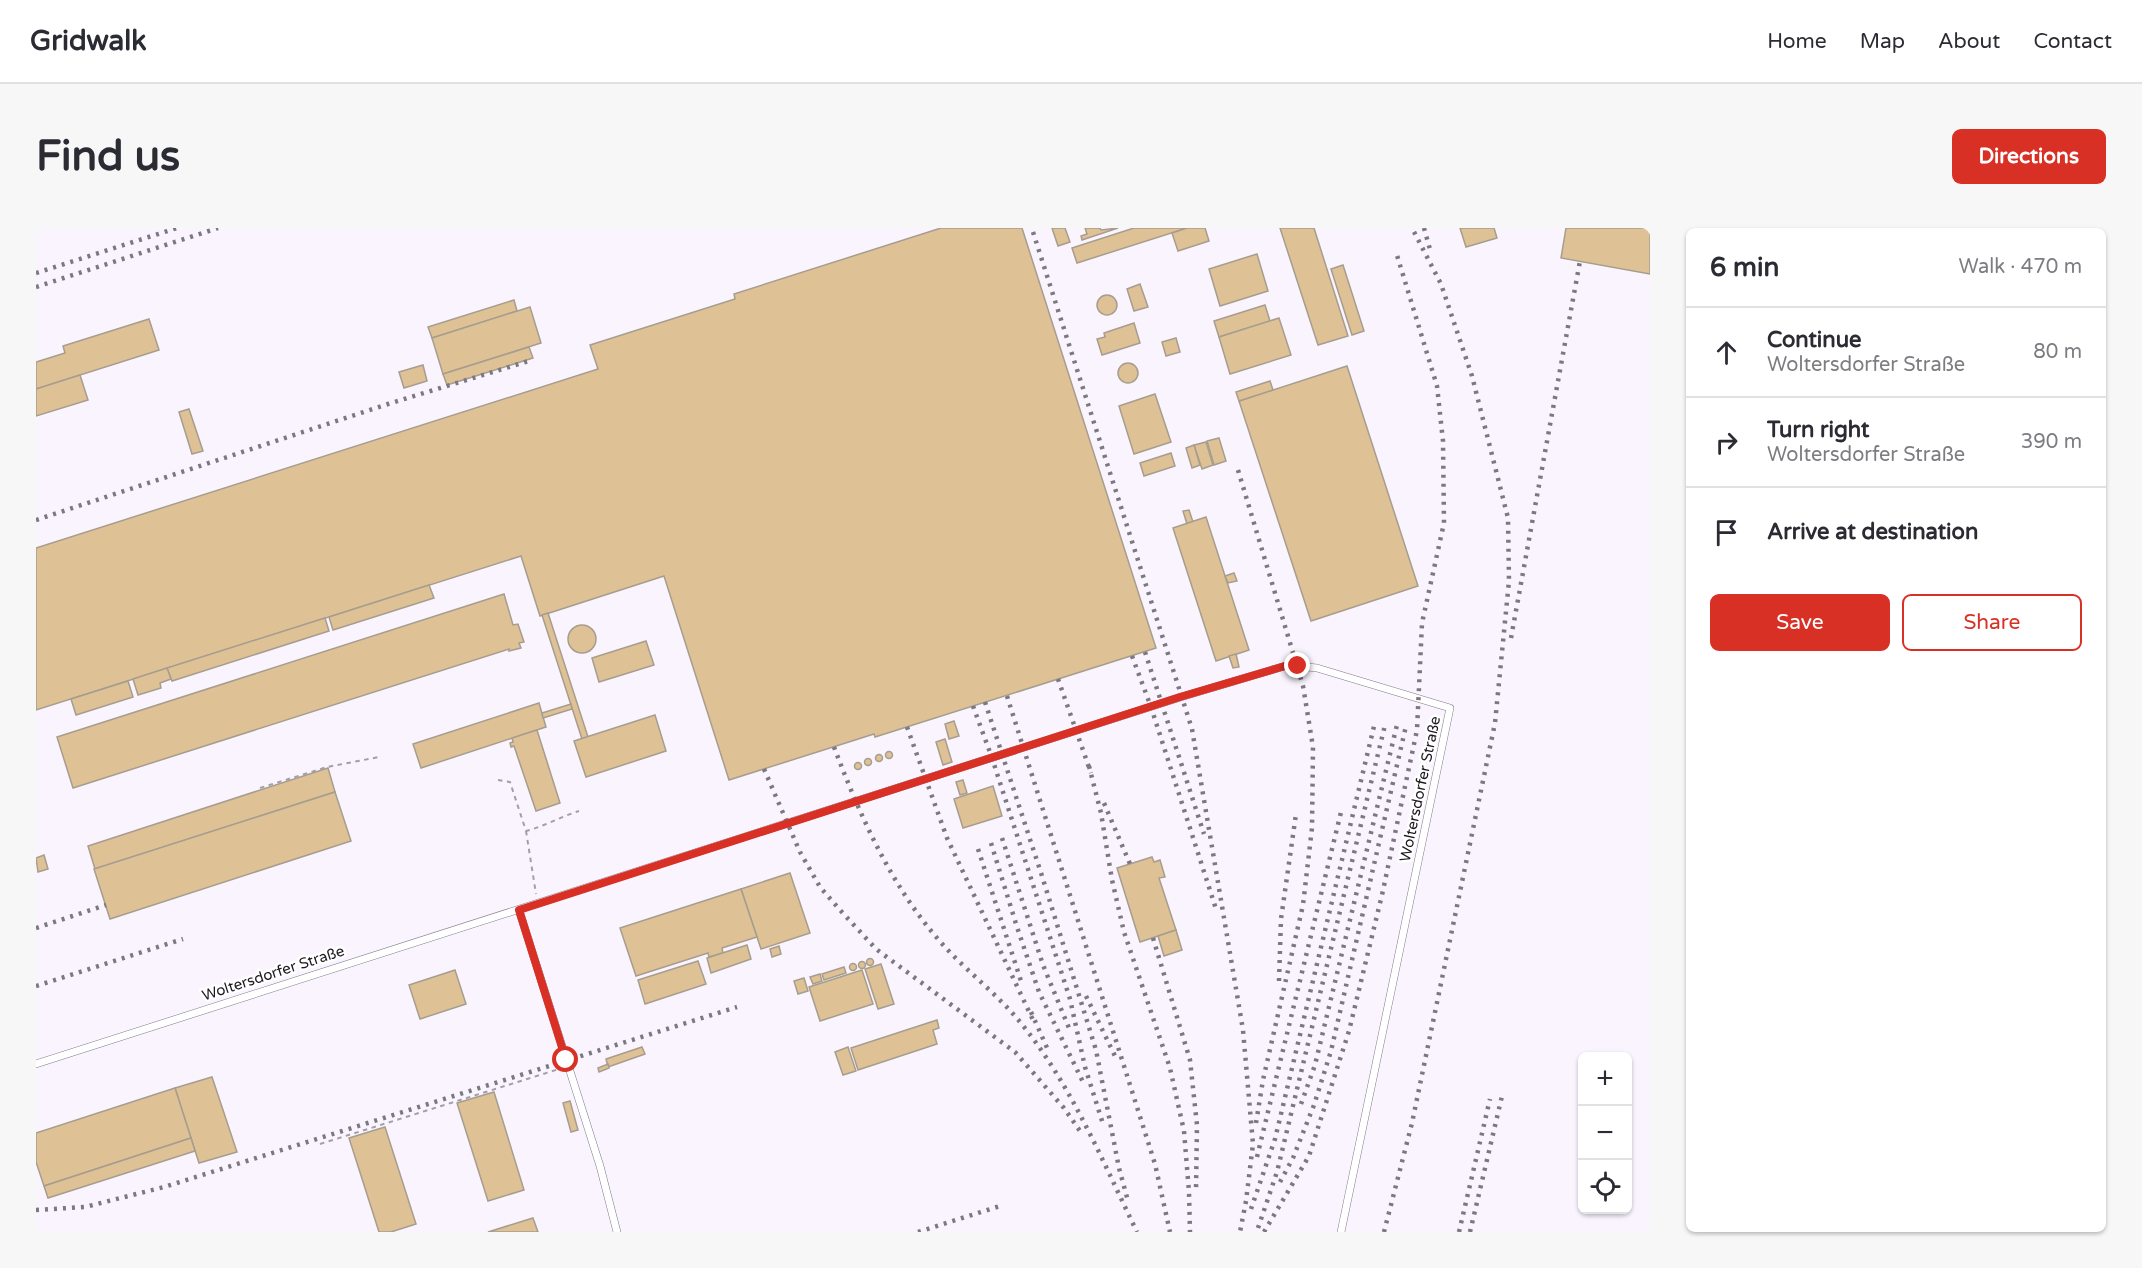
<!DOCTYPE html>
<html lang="en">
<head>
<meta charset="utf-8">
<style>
  body { margin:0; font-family:"Varela Round",sans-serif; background:#f7f7f7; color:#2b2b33 }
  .controls { position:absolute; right:18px; bottom:18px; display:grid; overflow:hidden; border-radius:9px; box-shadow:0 2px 4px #0004 }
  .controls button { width:54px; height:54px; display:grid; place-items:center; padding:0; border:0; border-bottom:2px solid #e1e1e2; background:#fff; color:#2b2b33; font:30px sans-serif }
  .stop { position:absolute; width:18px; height:18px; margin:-14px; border:4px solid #d93025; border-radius:50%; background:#fff }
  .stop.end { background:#d93025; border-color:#fff; box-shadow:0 2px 6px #0008 }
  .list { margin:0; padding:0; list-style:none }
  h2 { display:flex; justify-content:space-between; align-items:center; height:78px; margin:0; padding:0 24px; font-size:26px }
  h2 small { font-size:20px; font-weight:400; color:#7c7c81 }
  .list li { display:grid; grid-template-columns:39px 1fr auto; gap:18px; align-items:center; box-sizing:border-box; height:90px; padding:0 24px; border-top:2px solid #e1e1e2 }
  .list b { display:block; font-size:22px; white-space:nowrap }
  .list p { margin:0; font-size:20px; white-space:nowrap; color:#7c7c81 }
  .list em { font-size:20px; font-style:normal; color:#7c7c81 }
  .actions { display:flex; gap:12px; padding:18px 24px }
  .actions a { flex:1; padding:14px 0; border:2px solid #d93025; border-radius:9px; text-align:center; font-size:21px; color:#d93025 }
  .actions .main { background:#d93025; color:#fff }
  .icon { flex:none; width:33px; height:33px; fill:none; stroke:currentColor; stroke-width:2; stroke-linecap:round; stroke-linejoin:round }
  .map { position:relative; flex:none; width:1614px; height:1004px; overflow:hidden; border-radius:9px }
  header { display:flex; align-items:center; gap:36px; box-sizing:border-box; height:84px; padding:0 30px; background:#fff; border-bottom:2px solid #e1e1e2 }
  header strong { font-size:28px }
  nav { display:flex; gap:33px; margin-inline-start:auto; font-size:21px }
  .intro { display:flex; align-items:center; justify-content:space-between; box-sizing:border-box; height:144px; padding:0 36px }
  h1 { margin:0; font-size:42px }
  .button { padding:15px 27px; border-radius:9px; background:#d93025; color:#fff; font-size:21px; font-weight:700 }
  main { display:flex; gap:36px; padding:0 36px }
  aside { flex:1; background:#fff; border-radius:9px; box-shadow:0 2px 4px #0004 }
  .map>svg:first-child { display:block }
  .building { fill:#dfc196; stroke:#a79d8e; stroke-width:1.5 }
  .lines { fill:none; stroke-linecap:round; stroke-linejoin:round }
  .lane-casing { stroke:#827b8a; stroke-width:8 }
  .path { stroke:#a39ea7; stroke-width:2; stroke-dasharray:4.5 4.5; stroke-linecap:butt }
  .lane { stroke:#fff; stroke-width:7 }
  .rail { stroke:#7c7880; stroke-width:4.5; stroke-dasharray:3 6; stroke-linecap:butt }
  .route { stroke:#d93025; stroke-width:8 }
  .labels { text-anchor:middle; stroke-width:5; stroke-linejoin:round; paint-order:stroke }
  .street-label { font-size:15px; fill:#1c191f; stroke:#fff }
</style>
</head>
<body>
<header>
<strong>Gridwalk</strong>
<nav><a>Home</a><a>Map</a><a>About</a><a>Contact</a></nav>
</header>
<div class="intro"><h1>Find us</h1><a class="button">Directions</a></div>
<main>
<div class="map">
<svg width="1614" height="1004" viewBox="0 0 1614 1004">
  <rect width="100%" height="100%" fill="#f9f4fe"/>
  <g class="building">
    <path d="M905 0H986L1120 420 839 509 838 506 693 552 628 348 504 388 485 328 0 482V320L562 141 554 117 699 71 698 66Z"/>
    <path d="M1016 0H1029L1034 14 1022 18Z"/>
    <path d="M1049 0H1064L1065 2 1082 0 1046 12 1045 8 1051 6Z"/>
    <path d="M1098 0H1151L1041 35 1036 20Z"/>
    <path d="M1151 0H1169L1173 13 1142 23 1136 5Z"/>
    <path d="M1244 0H1278L1312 108 1282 117Z"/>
    <path d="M1424 0H1458L1461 10 1430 19Z"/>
    <path d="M1530 0H1614V46L1525 30Z"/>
    <path d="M1221 26 1232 63 1184 78 1173 41Z"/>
    <path d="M1307 37 1328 103 1316 107 1295 41Z"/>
    <path d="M1104 56 1112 79 1098 83 1091 61Z"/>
    <circle cx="1071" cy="77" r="10"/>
    <path d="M478 72 481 83 396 110 392 99Z"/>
    <path d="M1229 77 1234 93 1183 109 1178 93Z"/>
    <path d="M494 79 505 115 407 146 396 110Z"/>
    <path d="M1243 90 1255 127 1194 146 1183 109Z"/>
    <path d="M113 91 123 122 0 161V134L29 125 27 118Z"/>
    <path d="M1098 95 1104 115 1066 127 1061 111 1069 109 1068 105Z"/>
    <path d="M1140 110 1144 124 1130 128 1126 114Z"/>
    <path d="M493 119 497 130 411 157 407 146Z"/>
    <circle cx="1092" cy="145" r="10"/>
    <path d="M387 137 391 153 368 160 363 144Z"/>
    <path d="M1311 138 1382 358 1275 393 1203 173Z"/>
    <path d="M44 147 52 172 0 188V161Z"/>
    <path d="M1234 153 1237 162 1203 173 1200 164Z"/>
    <path d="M1119 166 1135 214 1098 226 1083 178Z"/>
    <path d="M153 181 167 223 156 226 143 184Z"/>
    <path d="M1183 210 1190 233 1178 237 1171 213Z"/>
    <path d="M1170 214 1177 237 1166 241 1158 217Z"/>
    <path d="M1158 217 1164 237 1156 240 1150 220Z"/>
    <path d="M1135 225 1139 238 1108 248 1104 235Z"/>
    <path d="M1153 282 1157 294 1151 296 1147 283Z"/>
    <path d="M1170 289 1213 422 1180 433 1137 300Z"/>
    <path d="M1198 345 1201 353 1192 355 1189 348Z"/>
    <path d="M393 357 398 370 297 402 293 389Z"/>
    <path d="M468 366 477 397 482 396 488 414 483 415 485 420 473 423V421L37 560 21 509Z"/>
    <path d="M512 385 552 509 546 511 506 387Z"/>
    <path d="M289 390 293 403 136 453 131 440Z"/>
    <circle cx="546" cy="411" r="14"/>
    <path d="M610 413 618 437 563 454 556 430Z"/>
    <path d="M1200 426 1203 439 1197 440 1193 428Z"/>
    <path d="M131 440 135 451 124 455 125 460 102 467 97 451Z"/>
    <path d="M92 453 97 469 40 487 35 471Z"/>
    <path d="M503 475 510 499 385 540 377 516Z"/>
    <path d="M535 476 536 481 507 490 506 485Z"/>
    <path d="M619 487 630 523 550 549 538 513Z"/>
    <path d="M918 493 923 508 913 511 909 496Z"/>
    <path d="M501 502 524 575 500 583 478 518 475 519 474 515 477 514 476 510Z"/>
    <path d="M909 511 916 534 907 537 900 514Z"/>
    <circle cx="853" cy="527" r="3.5"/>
    <circle cx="843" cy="530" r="3.5"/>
    <circle cx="832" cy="534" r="3.5"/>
    <circle cx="822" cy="538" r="3.5"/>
    <path d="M292 540 299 564 59 641 52 618Z"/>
    <path d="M927 552 931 565 924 567 920 554Z"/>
    <path d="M957 558 966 588 927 600 918 571Z"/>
    <path d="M299 564 315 613 74 691 58 641Z"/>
    <path d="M8 627 12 641 2 644 0 630Z"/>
    <path d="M1116 629 1118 634 1124 632 1129 649 1123 650 1140 702 1104 714 1081 640Z"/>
    <path d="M754 645 774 705 725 721 705 661Z"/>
    <path d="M705 661 721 709 686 720 687 725 673 729 672 725 600 748 584 700Z"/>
    <path d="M1140 702 1146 722 1128 728 1122 708Z"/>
    <path d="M711 717 715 731 675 745 671 730Z"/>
    <path d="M743 718 745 726 736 729 734 721Z"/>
    <circle cx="834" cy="734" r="3.5"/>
    <path d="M662 733 670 756 609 776 602 752Z"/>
    <circle cx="826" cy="737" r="3.5"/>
    <circle cx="817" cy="739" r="3.5"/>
    <path d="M845 736 858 776 842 781 829 741Z"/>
    <path d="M808 739 810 745 788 752 786 746Z"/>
    <path d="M419 742 430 776 384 791 373 757Z"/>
    <path d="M826 742 837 776 784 793 773 759Z"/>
    <path d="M784 746 786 753 777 756 774 749Z"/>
    <path d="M768 750 772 763 762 766 758 753Z"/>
    <path d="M901 792 903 800 897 802 901 816 822 842 815 820Z"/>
    <path d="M606 819 609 826 572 839 570 831Z"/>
    <path d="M812 819 820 843 807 847 799 824Z"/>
    <path d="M572 836 573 840 563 844 562 840Z"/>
    <path d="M176 849 201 924 163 935 139 860Z"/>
    <path d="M139 860 155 910 8 958 0 934V905Z"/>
    <path d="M458 864 488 962 452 973 421 875Z"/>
    <path d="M534 873 542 902 535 904 527 875Z"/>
    <path d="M349 899 380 996 355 1004H343L313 910Z"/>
    <path d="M155 910 159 923 12 970 8 958Z"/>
    <path d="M497 990 502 1004H452Z"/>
  </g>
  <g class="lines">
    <defs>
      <g id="lane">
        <path d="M483 682 564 938 581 1004"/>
        <path d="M0 836 1145 469 1249 438H1261L1281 440 1414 480 1305 1004"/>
      </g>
    </defs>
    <use href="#lane" class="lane-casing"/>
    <g class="path">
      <path d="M462 552 474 554 490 603C509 598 524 589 543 583"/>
      <path d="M224 560 291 539 343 529"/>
      <path d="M490 603 500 666"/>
      <path d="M284 916 523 841"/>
    </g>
    <use href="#lane" class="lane"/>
    <g class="rail">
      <path d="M1388 0 1395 25"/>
      <path d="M997 4 1156 501 1207 802 1217 916 1210 973 1204 1004"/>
      <path d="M0 45 141 0"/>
      <path d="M0 59 182 0"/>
      <path d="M1202 242 1267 458 1277 519 1276 600 1267 677 1227 852 1220 895"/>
      <path d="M0 292 352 176 496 132"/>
      <path d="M1475 410 1544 33"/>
      <path d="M1109 424 1168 606"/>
      <path d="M1096 428 1115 479 1180 681"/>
      <path d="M1022 451 1055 545"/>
      <path d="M971 468 1119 936 1134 1004"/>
      <path d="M949 474 1006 648 1060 822 1083 940 1092 973"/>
      <path d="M937 478 956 530 1034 771 1049 839 1067 896"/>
      <path d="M871 499 911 610 997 792"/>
      <path d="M798 519C825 590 857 663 910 720 933 745 962 767 984 794 1035 856 1066 932 1101 1004"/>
      <path d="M1053 538 1065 585 1076 652 1088 704 1134 840 1148 903 1153 964 1154 1004"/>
      <path d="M728 541 764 624 784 659 804 682 840 721 979 824 1028 880 1044 903"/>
      <path d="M1068 575 1094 636"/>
      <path d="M966 610 1007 737 1035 805"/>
      <path d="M955 615 981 699 1003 764 1047 854"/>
      <path d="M942 621 985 753"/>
      <path d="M0 700 70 677"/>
      <path d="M1117 710 1154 832 1161 897 1160 962"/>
      <path d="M1243 753 1245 691 1260 586"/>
      <path d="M0 758 147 711"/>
      <path d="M1050 768 1079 828"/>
      <path d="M995 784 1012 822"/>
      <path d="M1265 876 1279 837 1361 497"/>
      <path d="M1221 929 1306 580"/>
      <path d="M1244 954 1257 930 1278 877 1295 823 1370 498"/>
      <path d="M1215 981 1239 911 1339 494"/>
      <path d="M0 982 49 979 128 959 701 779"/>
      <path d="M1222 1000 1241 944 1349 497"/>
      <path d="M882 1004 964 978"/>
      <path d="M1228 1004 1273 928 1313 803 1346 667 1381 502 1386 395 1408 295 1407 213 1401 158 1360 24"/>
      <path d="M1348 1004 1376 895 1459 495 1473 353 1472 290 1436 148 1405 56 1376 0"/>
      <path d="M1423 1004 1454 871"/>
      <path d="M1434 1004 1466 868"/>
    </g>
  </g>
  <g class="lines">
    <path class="route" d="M530 832 483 682 1144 469 1249 438H1262"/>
  </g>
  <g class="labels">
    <g class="street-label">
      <text transform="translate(1384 561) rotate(-78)" y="5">Woltersdorfer Straße</text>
      <text transform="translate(237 745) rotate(-18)" y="5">Woltersdorfer Straße</text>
    </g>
  </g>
</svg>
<div class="controls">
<button>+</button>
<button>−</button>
<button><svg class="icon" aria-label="locate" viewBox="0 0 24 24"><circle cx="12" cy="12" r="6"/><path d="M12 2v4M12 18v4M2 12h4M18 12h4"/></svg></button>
</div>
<div class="stop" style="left:530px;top:832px"></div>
<div class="stop end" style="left:1262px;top:438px"></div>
</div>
<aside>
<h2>6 min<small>Walk · 470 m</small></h2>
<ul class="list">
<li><svg class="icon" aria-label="ahead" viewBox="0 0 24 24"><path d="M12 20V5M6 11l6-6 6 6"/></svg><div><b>Continue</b><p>Woltersdorfer Straße</p></div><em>80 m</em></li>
<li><svg class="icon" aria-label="right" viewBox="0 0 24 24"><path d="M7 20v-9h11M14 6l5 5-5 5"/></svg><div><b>Turn right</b><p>Woltersdorfer Straße</p></div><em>390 m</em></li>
<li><svg class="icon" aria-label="arrive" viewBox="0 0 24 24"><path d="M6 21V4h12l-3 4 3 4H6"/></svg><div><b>Arrive at destination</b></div></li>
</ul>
<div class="actions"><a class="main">Save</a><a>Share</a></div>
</aside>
</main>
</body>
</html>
